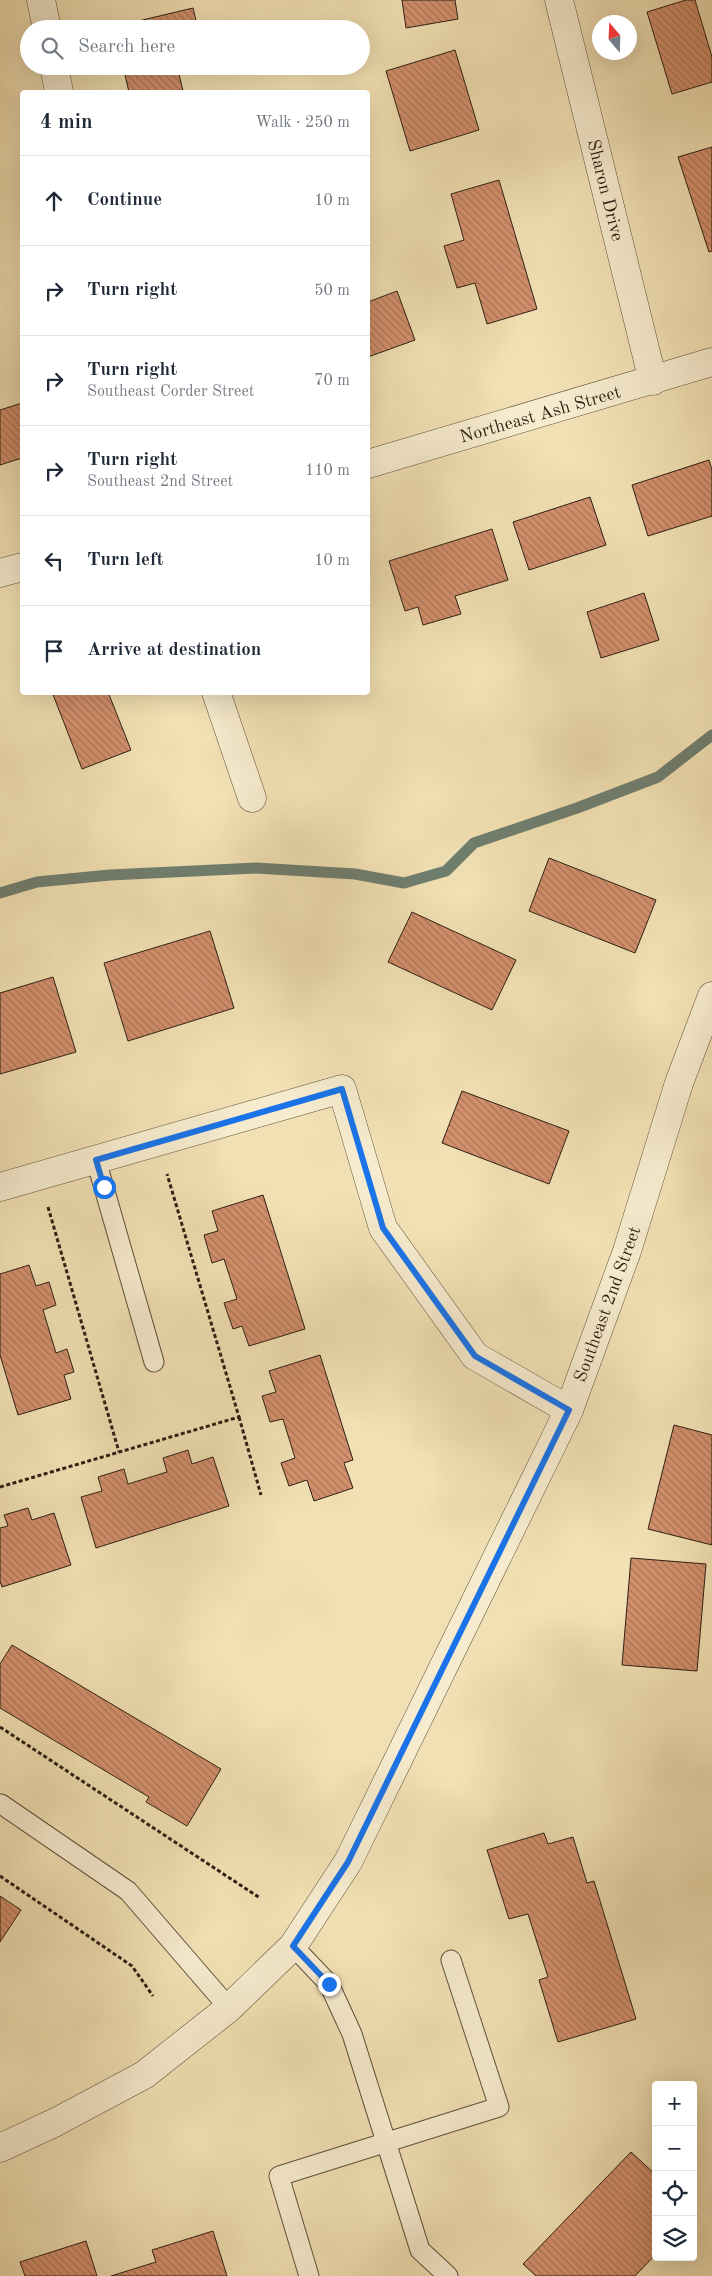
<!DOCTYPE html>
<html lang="en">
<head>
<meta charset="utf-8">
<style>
  body { margin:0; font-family:"Old Standard TT",serif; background:#f2f2f3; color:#1f2937 }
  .controls { position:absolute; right:15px; bottom:15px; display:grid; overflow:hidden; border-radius:5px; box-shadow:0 5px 20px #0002 }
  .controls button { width:45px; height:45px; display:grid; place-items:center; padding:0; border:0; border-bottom:1px solid #e0e1e3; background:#fff; color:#1f2937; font:25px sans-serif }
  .compass { position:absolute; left:592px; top:15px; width:45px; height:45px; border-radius:50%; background:#fff; box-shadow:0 5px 20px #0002; rotate:341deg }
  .stop { position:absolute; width:15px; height:15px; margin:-11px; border:4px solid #1a73e8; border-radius:50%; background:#fff }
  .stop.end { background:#1a73e8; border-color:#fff; box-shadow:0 1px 5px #0008 }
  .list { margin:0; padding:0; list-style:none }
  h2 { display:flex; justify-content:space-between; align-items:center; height:65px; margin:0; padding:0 20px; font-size:21px }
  h2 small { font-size:16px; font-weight:400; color:#747a83 }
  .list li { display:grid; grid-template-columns:32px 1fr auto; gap:15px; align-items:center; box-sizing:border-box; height:90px; padding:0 20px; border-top:1px solid #e0e1e3 }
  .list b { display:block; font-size:19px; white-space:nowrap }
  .list p { margin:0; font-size:16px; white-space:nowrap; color:#747a83 }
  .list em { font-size:16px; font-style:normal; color:#747a83 }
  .icon { flex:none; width:28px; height:28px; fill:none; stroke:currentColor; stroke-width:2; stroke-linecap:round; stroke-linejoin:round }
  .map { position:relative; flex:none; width:712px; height:2276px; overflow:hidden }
  .search { position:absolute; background:#fff; box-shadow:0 5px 20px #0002; left:20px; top:20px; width:350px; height:55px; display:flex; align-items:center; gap:12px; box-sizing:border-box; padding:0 18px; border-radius:28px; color:#747a83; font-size:19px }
  .panel { position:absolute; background:#fff; box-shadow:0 5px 20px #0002; left:20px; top:90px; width:350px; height:605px; border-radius:5px }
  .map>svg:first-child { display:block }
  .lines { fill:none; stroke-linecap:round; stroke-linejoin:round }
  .stream { stroke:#6f7e6f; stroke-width:11 }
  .building { fill:url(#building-back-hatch); stroke:#2d1f13 }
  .service-casing { stroke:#5e4f3b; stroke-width:21 }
  .minor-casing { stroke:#5e4f3b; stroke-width:29 }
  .tertiary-casing { stroke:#5e4f3b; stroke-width:29 }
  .path { stroke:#2d1f13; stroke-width:3; stroke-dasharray:4 2.5; stroke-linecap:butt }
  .service { stroke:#f6ebce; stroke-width:19 }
  .minor { stroke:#f6ebce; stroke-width:28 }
  .tertiary { stroke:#f6ebce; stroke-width:28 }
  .route { stroke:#1a73e8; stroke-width:6 }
  .labels { text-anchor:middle; stroke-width:4.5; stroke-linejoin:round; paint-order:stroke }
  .street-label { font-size:18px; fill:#2d1f13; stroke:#f6ebce }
</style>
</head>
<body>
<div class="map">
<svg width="712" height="2276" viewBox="0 0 712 2276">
  <defs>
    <pattern id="building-back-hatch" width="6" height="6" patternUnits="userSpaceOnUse" patternTransform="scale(1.25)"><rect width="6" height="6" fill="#d3906d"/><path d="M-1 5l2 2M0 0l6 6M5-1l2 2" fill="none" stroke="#ac7558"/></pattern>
  </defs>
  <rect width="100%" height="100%" fill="#f1e0b3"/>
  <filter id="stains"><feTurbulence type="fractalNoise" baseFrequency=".004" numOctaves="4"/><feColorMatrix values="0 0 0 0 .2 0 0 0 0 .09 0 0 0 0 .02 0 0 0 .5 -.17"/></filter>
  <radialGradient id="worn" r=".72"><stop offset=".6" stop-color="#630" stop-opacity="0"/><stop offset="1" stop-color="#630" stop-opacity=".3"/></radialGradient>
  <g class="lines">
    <path class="stream" d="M0 893 37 882 110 875 256 868 355 874 404 883 446 871 474 843 577 808 658 777 712 735"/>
  </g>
  <g class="building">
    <path d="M402 0H455L458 19 406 28Z"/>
    <path d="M686 0H695L712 57V82L672 94 647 12Z"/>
    <path d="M193 8 198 29H114L113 27Z"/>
    <path d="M455 50 479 130 410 151 386 71Z"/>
    <path d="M123 66H177L183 91 129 92Z"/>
    <path d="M712 147V251L709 252 678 157Z"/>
    <path d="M499 180 537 309 487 324 475 283 457 288 444 246 464 240 451 194Z"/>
    <path d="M397 291 415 340 368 357V302Z"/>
    <path d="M22 403V458L0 465V410Z"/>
    <path d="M709 460 712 470V516L648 536 632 485Z"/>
    <path d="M590 497 606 545 529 570 513 522Z"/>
    <path d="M492 529 508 580 455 596 461 614 423 625 418 607 405 611 389 561Z"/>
    <path d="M644 593 659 640 601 658 587 612Z"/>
    <path d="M52 692H108L131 750 82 769Z"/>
    <path d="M549 858 656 900 635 953 529 911Z"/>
    <path d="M412 912 516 960 492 1010 388 962Z"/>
    <path d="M210 931 234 1008 128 1041 104 963Z"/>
    <path d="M53 977 76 1052 0 1074V993Z"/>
    <path d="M462 1091 569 1131 549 1184 442 1143Z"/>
    <path d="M263 1195 305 1329 249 1346 242 1326 233 1329 224 1303 237 1299 224 1259 212 1263 204 1235 218 1231 212 1211Z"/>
    <path d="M29 1265 36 1286 49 1282 56 1305 43 1310 56 1353 67 1349 74 1372 64 1375 71 1399 18 1415 0 1355V1274Z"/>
    <path d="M320 1355 353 1460 344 1463 353 1488 314 1501 307 1480 289 1486 281 1463 295 1458 283 1419 270 1422 262 1396 276 1392 269 1371Z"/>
    <path d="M674 1425 712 1435V1545L648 1529Z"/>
    <path d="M188 1450 192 1464 213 1457 229 1506 96 1548 81 1497 102 1491 98 1477 124 1469 128 1484 167 1472 163 1458Z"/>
    <path d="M28 1508 32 1520 54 1513 71 1565 2 1587 0 1581V1528L8 1526 4 1515Z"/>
    <path d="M631 1558 706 1564 697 1671 622 1665Z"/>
    <path d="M12 1645 221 1769 187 1826 146 1802 149 1797 0 1708V1664Z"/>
    <path d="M544 1833 548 1844 573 1837 587 1883 594 1881 636 2019 558 2042 539 1980 548 1977 528 1914 509 1919 487 1850Z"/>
    <path d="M0 1896 21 1910 0 1942Z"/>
    <path d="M631 2152 656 2175V2254L635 2276H536L523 2264Z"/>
    <path d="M213 2231 227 2276H111L156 2262 152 2250Z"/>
    <path d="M86 2241 97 2276H25L20 2262Z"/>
  </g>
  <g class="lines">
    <defs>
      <g id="service">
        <path d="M96 1160 154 1362"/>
        <path d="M1 1804 128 1891 229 2008"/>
        <path d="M293 1946 329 1984 352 2034 420 2250 448 2276"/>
        <path d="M309 2276 279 2176 499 2107 451 1960"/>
      </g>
      <g id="minor">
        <path d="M41 0 47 29"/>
        <path d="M559 0 653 381"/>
        <path d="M54 66 59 92"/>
        <path d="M368 464 712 362"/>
        <path d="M0 573 22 567"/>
        <path d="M216 692 252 798"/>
        <path d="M0 1187 342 1089 383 1228 475 1356 569 1410"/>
      </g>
      <path id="tertiary" d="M0 2148 56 2122 144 2075 229 2008 293 1946 348 1862 569 1410 627 1251 679 1083 712 996"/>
    </defs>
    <use href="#service" class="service-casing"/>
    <use href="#minor" class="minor-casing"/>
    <use href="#tertiary" class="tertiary-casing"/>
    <g class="path">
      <path d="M48 1207 119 1452"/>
      <path d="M239 1417 261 1495"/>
      <path d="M0 1487 239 1417 167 1174"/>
      <path d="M0 1727 260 1898"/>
      <path d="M0 1876 132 1966 153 1996"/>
    </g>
    <use href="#service" class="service"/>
    <use href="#minor" class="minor"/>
    <use href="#tertiary" class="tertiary"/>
  </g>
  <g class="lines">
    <path class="route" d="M104 1187 96 1160 342 1089 383 1228 475 1356 569 1410 348 1862 293 1946 329 1984"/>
  </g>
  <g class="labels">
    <g class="street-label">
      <text transform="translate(606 190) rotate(76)" y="6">Sharon Drive</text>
      <text transform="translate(540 414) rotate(-16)" y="6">Northeast Ash Street</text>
      <text transform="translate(607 1304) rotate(-70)" y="6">Southeast 2nd Street</text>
    </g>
  </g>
  <rect width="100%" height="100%" filter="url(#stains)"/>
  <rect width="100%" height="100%" fill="url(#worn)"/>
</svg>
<div class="controls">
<button>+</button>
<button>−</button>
<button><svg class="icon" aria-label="locate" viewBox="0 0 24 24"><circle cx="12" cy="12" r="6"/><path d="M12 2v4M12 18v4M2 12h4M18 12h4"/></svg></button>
<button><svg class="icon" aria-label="layers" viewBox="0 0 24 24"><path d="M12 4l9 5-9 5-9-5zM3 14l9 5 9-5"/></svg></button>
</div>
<svg class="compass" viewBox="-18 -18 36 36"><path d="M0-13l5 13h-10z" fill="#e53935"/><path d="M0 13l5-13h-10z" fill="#747a83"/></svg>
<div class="stop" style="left:104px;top:1187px"></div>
<div class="stop end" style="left:329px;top:1984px"></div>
<div class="search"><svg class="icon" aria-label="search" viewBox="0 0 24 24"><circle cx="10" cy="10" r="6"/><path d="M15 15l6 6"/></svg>Search here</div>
<section class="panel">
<h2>4 min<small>Walk · 250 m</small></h2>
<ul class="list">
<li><svg class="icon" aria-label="ahead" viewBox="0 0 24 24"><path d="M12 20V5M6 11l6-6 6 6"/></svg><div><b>Continue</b></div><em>10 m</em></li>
<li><svg class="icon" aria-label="right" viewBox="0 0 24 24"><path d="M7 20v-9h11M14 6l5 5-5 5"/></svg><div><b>Turn right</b></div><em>50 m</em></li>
<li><svg class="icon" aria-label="right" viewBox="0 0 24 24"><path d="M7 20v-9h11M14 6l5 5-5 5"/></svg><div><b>Turn right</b><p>Southeast Corder Street</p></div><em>70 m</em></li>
<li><svg class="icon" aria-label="right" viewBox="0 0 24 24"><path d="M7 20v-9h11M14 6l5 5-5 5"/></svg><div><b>Turn right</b><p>Southeast 2nd Street</p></div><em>110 m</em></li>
<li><svg class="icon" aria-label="left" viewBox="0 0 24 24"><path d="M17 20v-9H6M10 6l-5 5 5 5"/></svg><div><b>Turn left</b></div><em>10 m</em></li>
<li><svg class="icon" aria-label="arrive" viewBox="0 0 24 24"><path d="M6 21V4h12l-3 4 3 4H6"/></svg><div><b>Arrive at destination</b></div></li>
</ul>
</section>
</div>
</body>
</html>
